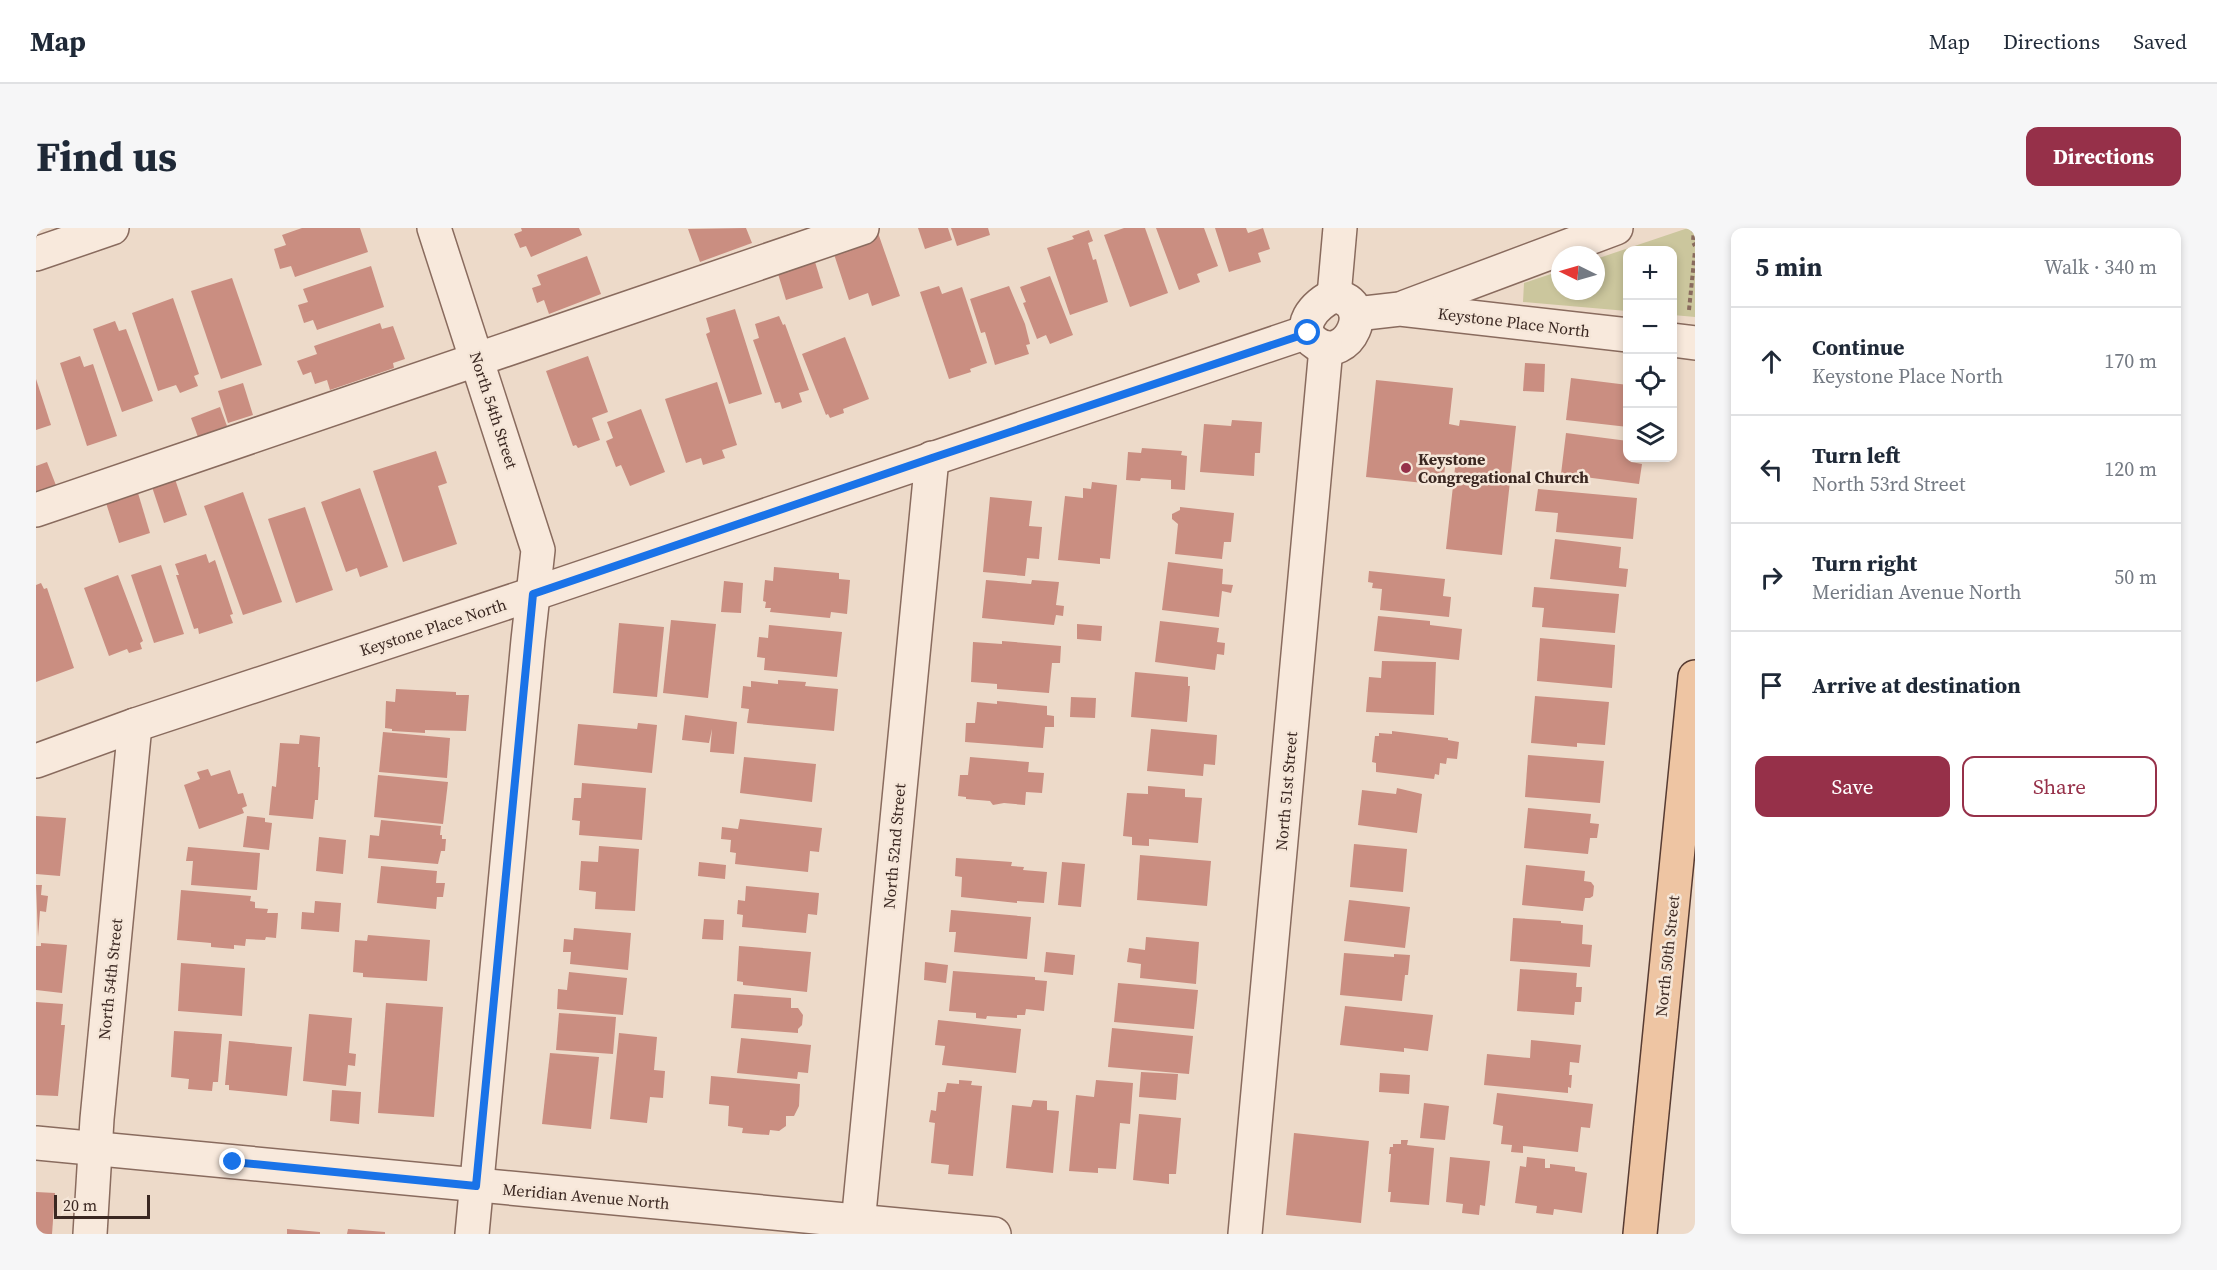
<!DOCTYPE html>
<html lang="en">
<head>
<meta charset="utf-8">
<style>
  body { margin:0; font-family:"Source Serif 4",serif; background:#f6f6f7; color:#1f2937 }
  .controls { position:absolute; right:18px; top:18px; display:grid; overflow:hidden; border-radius:12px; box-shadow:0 3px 9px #0003 }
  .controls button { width:54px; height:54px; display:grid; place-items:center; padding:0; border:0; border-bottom:2px solid #e0e1e3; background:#fff; color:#1f2937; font:30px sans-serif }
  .compass { position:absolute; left:1515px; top:18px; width:54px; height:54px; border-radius:50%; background:#fff; box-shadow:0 3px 9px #0003; rotate:275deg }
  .scale { position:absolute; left:18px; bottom:15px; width:96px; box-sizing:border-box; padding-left:6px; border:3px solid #3a2721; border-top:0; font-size:16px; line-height:21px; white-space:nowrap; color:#3a2721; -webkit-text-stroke:4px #f5e6d8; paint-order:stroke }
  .stop { position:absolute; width:18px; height:18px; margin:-14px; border:4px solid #1a73e8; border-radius:50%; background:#fff }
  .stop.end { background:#1a73e8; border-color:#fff; box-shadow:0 2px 6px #0008 }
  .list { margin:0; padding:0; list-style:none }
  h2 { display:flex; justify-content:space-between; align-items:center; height:78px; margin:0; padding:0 24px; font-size:26px }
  h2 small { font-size:20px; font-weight:400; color:#747a83 }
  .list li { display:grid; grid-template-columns:39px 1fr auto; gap:18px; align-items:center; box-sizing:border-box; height:108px; padding:0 24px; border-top:2px solid #e0e1e3 }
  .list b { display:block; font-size:22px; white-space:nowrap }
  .list p { margin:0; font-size:20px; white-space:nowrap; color:#747a83 }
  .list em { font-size:20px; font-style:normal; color:#747a83 }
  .actions { display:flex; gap:12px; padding:18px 24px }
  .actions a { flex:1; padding:14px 0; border:2px solid #963049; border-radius:12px; text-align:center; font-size:21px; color:#963049 }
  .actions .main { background:#963049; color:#fff }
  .icon { flex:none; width:33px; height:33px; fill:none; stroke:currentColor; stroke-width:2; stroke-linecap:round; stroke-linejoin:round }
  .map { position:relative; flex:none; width:1659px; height:1006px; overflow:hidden; border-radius:12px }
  header { display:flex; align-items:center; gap:36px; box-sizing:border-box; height:84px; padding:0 30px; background:#fff; border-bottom:2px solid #e0e1e3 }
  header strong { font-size:28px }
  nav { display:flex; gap:33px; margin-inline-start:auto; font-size:21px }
  .intro { display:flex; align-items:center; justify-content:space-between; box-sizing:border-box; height:144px; padding:0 36px }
  h1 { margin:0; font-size:42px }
  .button { padding:15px 27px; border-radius:12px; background:#963049; color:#fff; font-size:21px; font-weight:700 }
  main { display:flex; gap:36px; padding:0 36px }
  aside { flex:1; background:#fff; border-radius:12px; box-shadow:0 3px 9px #0003 }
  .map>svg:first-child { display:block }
  .green { fill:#cbc69d }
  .building { fill:#ca8e81 }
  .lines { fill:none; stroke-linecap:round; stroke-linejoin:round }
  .minor-casing { stroke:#896b5e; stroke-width:36 }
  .major-casing { stroke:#573b32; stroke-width:36 }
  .path { stroke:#896b5e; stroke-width:4; stroke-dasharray:4.5 3; stroke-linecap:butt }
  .minor { stroke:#f8e9dc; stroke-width:33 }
  .major { stroke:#eec5a3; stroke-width:33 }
  .route { stroke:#1a73e8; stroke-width:8 }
  .poi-dot { fill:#963049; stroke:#f5e6d8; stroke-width:2 }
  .labels { text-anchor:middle; stroke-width:5; stroke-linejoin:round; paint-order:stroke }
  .street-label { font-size:16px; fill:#3a2721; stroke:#f5e6d8 }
  .poi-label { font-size:16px; font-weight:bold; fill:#3a2721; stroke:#f5e6d8; text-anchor:start }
</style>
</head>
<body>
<header>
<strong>Map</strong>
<nav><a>Map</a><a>Directions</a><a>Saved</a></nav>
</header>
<div class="intro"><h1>Find us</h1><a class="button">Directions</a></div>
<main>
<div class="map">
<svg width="1659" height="1006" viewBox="0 0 1659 1006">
  <rect width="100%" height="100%" fill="#eddac9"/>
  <path class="green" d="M1652 0H1659V89L1637 87 1636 22H1592L1591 83 1487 74 1488 55 1524 43V63H1560V31Z"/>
  <g class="building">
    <path d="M266 0H324L332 24 259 49 255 38 244 41 238 21 250 17 246 7Z"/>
    <path d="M485 0H543L546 7 495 29 490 18 484 20 478 6 486 3Z"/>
    <path d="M710 0 716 15 664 34 652 1Z"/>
    <path d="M882 0H912L916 12 889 21Z"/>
    <path d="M915 0H952L954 7 921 18Z"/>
    <path d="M1088 0H1109L1132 65 1094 79 1068 7Z"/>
    <path d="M1120 0H1168L1182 38 1161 46 1164 54 1143 62Z"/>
    <path d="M1179 0H1210L1212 5 1227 0 1234 21 1222 25 1225 34 1193 44Z"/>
    <path d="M841 2 864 68 836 78 832 65 813 72 795 17Z"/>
    <path d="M1053 2 1057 13 1052 15 1057 32 1060 31 1072 74 1034 87 1011 20 1038 11 1036 8Z"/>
    <path d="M776 24 787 60 750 72 739 36Z"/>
    <path d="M551 28 565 66 513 86 508 72 501 75 496 60 505 57 501 47Z"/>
    <path d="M335 38 348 79 281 102 277 92 268 95 262 77 272 74 267 61Z"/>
    <path d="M1014 48 1037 107 1014 116 1010 107 1001 111 987 75 990 74 984 59Z"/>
    <path d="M196 50 226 137 185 151 155 63Z"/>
    <path d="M903 58 906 66 926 59 951 135 934 141 935 144 913 151 884 64Z"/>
    <path d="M973 58 989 96 994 116 990 117 993 126 959 137 949 104 945 105 934 71Z"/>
    <path d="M137 70 163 146 158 148 162 158 144 165 140 157 122 163 96 85Z"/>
    <path d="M699 81 726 166 693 176 670 106 674 104 670 90Z"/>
    <path d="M743 88 747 97 749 96 773 162 763 165 766 174 746 181 744 174 739 175 717 112 723 110 719 96Z"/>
    <path d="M79 93 83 103 90 101 117 173 86 184 57 101Z"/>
    <path d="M344 95 346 101 357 98 369 131 357 135 358 140 294 162 291 152 279 156 275 144 267 147 261 133 281 126 278 118Z"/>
    <path d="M809 109 833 171 807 181 808 185 794 190 792 186 790 187 766 126Z"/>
    <path d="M44 128 48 139 57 136 81 208 51 218 24 135Z"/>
    <path d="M552 128 572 184 556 190 564 212 542 220 540 217 537 218 510 143Z"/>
    <path d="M1489 135 1509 136 1508 164 1487 163Z"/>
    <path d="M1535 150 1592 157V199L1530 192Z"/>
    <path d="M0 151 15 197 0 202Z"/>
    <path d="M1340 152 1417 160 1413 196 1423 198 1424 192 1480 198 1466 327 1410 321 1420 231 1410 230 1407 257 1330 249Z"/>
    <path d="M681 154 701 217 686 222 689 230 667 237 665 230 650 235 629 171Z"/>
    <path d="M207 155 217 187 192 195 182 163Z"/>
    <path d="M184 179 191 198 162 209 155 190Z"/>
    <path d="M605 181 629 244 594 258 585 237 580 239 570 213 577 210 571 194Z"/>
    <path d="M1196 192 1226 194 1224 225H1219L1218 248 1164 244 1168 196 1195 198Z"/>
    <path d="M1530 205 1592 213V230H1596L1595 234 1606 236 1603 256 1525 246Z"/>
    <path d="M1106 220 1146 223 1145 227 1151 228 1149 262 1135 261V252L1105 250 1104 253 1090 252 1092 224 1105 225Z"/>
    <path d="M400 223 411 255 402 258 421 316 367 334 337 243Z"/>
    <path d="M11 234 21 260 0 268V238Z"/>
    <path d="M139 251 151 287 128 295 116 259Z"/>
    <path d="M1056 254 1081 257 1074 331 1064 330V336L1022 332 1029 268 1047 270V260L1055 261Z"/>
    <path d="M324 260 352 339 324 349 321 340 310 344 285 274Z"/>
    <path d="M1502 261 1601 270 1597 311 1520 304 1522 285 1499 283Z"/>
    <path d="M207 264 246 374 207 387 168 278Z"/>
    <path d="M102 265 114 305 83 315 70 275Z"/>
    <path d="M954 269 996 273 993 298 1006 299 1003 331 991 330 989 348 947 344Z"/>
    <path d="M269 279 297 362 260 375 232 291Z"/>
    <path d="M1144 279 1198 285 1195 314H1188L1186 331 1139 326 1142 296 1136 291V286L1144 282Z"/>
    <path d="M1519 311 1585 319 1583 340 1592 341 1590 359 1514 351Z"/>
    <path d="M170 326 173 335 179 332 197 386 194 387 197 395 163 406 162 400 158 401 140 347H143L139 336Z"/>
    <path d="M1132 334 1187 341 1186 356 1197 357 1195 365 1186 363 1183 389 1126 382Z"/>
    <path d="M125 337 148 406 118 415 95 347Z"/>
    <path d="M738 339 803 345V351L814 352 811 386 795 384 794 390 734 384 735 380H729L730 374 727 373 729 352 737 353Z"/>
    <path d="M1333 343 1409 351 1407 368 1415 369 1413 389 1344 382 1346 361 1336 360 1337 355 1332 354Z"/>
    <path d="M82 347 107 413 104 415 106 421 93 425 91 421 73 428 48 360Z"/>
    <path d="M950 352 995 356 996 352 1023 354 1020 377 1028 378 1027 388 1020 387 1018 397 946 390Z"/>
    <path d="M688 353 707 355 705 385 685 384Z"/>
    <path d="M5 355 8 361 11 360 38 440 0 454V357Z"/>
    <path d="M1498 359 1583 366 1579 405 1506 399 1508 380 1496 379Z"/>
    <path d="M1342 388 1394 393V397L1426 401 1423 432 1338 423Z"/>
    <path d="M635 392 680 396 672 470 627 465Z"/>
    <path d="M1124 393 1183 400 1181 414 1189 415 1188 427 1181 426 1179 442 1119 434Z"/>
    <path d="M583 395 628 399 621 469 577 465Z"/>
    <path d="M1041 396 1066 398 1065 413 1041 411Z"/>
    <path d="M733 397 806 404 801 449 728 442 729 430 721 429 723 409 732 410Z"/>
    <path d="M1504 410 1579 417 1576 460 1501 453Z"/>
    <path d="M966 413 1025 418 1024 435H1016L1013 465 961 461V456L935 454 937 414 966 416Z"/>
    <path d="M1346 433 1400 434 1398 487 1330 484 1333 449 1345 450Z"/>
    <path d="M1099 444 1152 449V458H1154L1151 494 1095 489Z"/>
    <path d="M742 452 770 454 769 458 802 461 798 503 711 495 713 481 705 480 707 458 715 459V453L742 456Z"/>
    <path d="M360 461 420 464V467H433L430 503 389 502V505L356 503V501L349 500 350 473 359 474Z"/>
    <path d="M1499 468 1573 474 1569 517 1541 515V519L1495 515Z"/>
    <path d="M1035 469 1060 470 1059 490 1034 489Z"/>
    <path d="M961 473 1011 478V487L1018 488V499H1009L1007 520 929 514 930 495H939L941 474 961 476Z"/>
    <path d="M649 487 701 494 698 526 674 524 676 501 673 515 646 512Z"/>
    <path d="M602 495 621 497 616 545 538 537 542 496 601 501Z"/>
    <path d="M1115 501 1181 507 1179 537 1168 536 1167 548 1111 543Z"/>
    <path d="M1356 503 1412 510V512L1423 514 1421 531 1411 530 1410 536 1404 535 1403 547 1399 546 1398 551 1340 544V535L1336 534 1339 508H1343V505L1356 506Z"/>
    <path d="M347 504 414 510 411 550 343 544Z"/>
    <path d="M264 507 284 509 282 539H284L282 572H279L277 591 233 587 236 558 240 559 244 515 263 516Z"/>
    <path d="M1492 527 1568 533 1564 575 1489 569Z"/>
    <path d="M708 529 780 536 776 574 704 565Z"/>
    <path d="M934 529 993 534 992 544 1008 545 1006 565 990 564 989 577 968 575 957 577 954 573 930 571V569L922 568 924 547H932Z"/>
    <path d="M172 541 175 548 194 542 202 566 207 565 211 578 206 580 208 585 163 601 148 557 164 551 161 544Z"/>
    <path d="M342 547 412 554 407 596 338 589Z"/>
    <path d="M546 555 610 560 606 612 543 607 544 593 536 592 538 570H545Z"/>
    <path d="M1112 558 1149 561V569L1166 570 1162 615 1113 611V618L1096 617V609L1087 608 1091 565 1112 566Z"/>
    <path d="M1361 560 1386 566 1381 605 1322 597 1326 562 1360 566Z"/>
    <path d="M1492 580 1555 586 1554 595 1563 596 1561 610H1554L1552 626 1488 620Z"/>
    <path d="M0 588 30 590 24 648 0 646Z"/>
    <path d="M211 588 229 590V594L236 595 233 622 207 619Z"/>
    <path d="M704 591 786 600 783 624 774 623 772 644 699 636 700 625 694 624 695 612 685 611 686 599 702 601Z"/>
    <path d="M345 592 405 598 404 607H406V611H410L409 623H405L402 636 332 630 334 607 343 608Z"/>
    <path d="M283 609 310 612 307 646 280 643Z"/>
    <path d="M1318 616 1371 621 1367 664 1314 659Z"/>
    <path d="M563 618 603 621 599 683 559 681 560 664 543 662 545 633 562 634Z"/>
    <path d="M152 619 224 625 221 662 155 657 157 633H150Z"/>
    <path d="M1104 627 1175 633 1171 678 1101 672Z"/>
    <path d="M920 630 976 634 975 638 988 639 987 642 1011 644 1008 675 981 673V675L925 669 926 649 919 648Z"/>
    <path d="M663 634 690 637 689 651 662 648Z"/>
    <path d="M1026 634 1049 636 1045 679 1022 677Z"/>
    <path d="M1490 637 1549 643 1548 653 1555 654 1558 658 1557 668 1554 670H1549L1547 683 1486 677Z"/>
    <path d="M345 638 401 643 400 655H409L407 669H401L400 681 341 675Z"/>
    <path d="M0 657H6L5 667 12 668 10 684 4 683 2 709Z"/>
    <path d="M710 658 783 665 781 687 772 686 770 705 706 699 707 687 701 686 702 672 709 673Z"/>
    <path d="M145 662 215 668 214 673 219 674V680L232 681 231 685H242L240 710 230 709 229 712 210 711 209 718 198 717V721L175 719V715L141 712Z"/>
    <path d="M1313 672 1374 679 1369 720 1308 713Z"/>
    <path d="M279 673 305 675 303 704 265 701 266 684 278 685Z"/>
    <path d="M915 682 995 689 991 731 918 724 920 704H913Z"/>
    <path d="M1477 690 1525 693V695L1547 697 1546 716 1556 717 1554 739 1474 733Z"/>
    <path d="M668 691 688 692 687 712 666 711Z"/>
    <path d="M538 700 595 705 592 742 534 736 535 724H527L528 711 537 712Z"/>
    <path d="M332 707 394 712 391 753 327 749V745L317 744 319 712 331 713Z"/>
    <path d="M1110 709 1163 714 1160 756 1104 750 1105 736 1091 734 1093 720 1109 722Z"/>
    <path d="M5 715 31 717 26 765 0 762V718H5Z"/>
    <path d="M703 718 775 724 771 764 707 757V754L701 753Z"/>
    <path d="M1010 724 1039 727 1037 747 1008 744Z"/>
    <path d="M1308 725 1358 729V726L1374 727 1372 747H1369L1366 773 1304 767Z"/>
    <path d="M889 734 912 737 910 755 888 752Z"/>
    <path d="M145 735 209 740 206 788 142 783Z"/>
    <path d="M1484 741 1541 745 1540 759H1546L1545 774H1539L1538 787 1481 783Z"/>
    <path d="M917 743 999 749V752L1011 753 1008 783 990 781 989 787H981V790L951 788 950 791 940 790V785L913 783Z"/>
    <path d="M533 744 591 750 587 787 521 781 522 761 531 762Z"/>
    <path d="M1082 755 1162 762 1158 801 1078 794Z"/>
    <path d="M698 766 755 770V780H762L767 787 766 797 762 801V805L695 800Z"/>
    <path d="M0 774 27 776 25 797H29L22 868 0 867Z"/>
    <path d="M350 775 407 779 398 889 342 885Z"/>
    <path d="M1309 778 1397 787 1392 823 1368 820V824L1304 817Z"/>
    <path d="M523 785 580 789 577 826 520 822Z"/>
    <path d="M273 786 316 790 313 825 320 826 319 838 312 837 310 858 267 853Z"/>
    <path d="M902 792 985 801 980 845 906 837 909 818 899 817Z"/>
    <path d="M1076 800 1157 808 1153 846 1072 839Z"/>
    <path d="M138 803 186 806 182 854H177L176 863 152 861 153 851 135 849Z"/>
    <path d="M583 805 621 809 618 842 629 843 627 870 614 869 611 895 574 891Z"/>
    <path d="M705 810 775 817 772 845 762 844 761 851 701 845Z"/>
    <path d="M1495 812 1545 817 1543 835 1534 834 1533 847H1536L1535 860 1532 859V865L1448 857 1451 826 1494 830Z"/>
    <path d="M193 813 256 819 251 868 193 862V857H189Z"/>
    <path d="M514 825 563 829 555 901 506 896Z"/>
    <path d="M1105 844 1142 846 1140 872 1103 869Z"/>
    <path d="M1344 845 1374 847 1373 866 1343 864Z"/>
    <path d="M675 848 764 856 763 878 758 888H750V898L743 903 734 902 733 907 706 905 707 900 692 898 693 878 673 876Z"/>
    <path d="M923 852 936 853 935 857 946 858 937 948 912 946 913 937 895 935 899 895 893 894 895 882 900 883 902 864H909L911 855 923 856Z"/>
    <path d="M1060 852 1097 855 1094 896 1084 895 1080 941 1062 940V945L1033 943 1040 867 1058 869Z"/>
    <path d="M296 862 325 864 323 896 294 893Z"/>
    <path d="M1461 865 1557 876 1554 900 1545 899 1542 924 1487 918V925L1475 924 1476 917 1465 916 1467 898 1457 896Z"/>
    <path d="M997 872 1011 873V882L1023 883 1017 945 970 940 976 877 995 879Z"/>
    <path d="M1388 875 1413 878 1409 912 1384 910Z"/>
    <path d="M1103 886 1145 890 1140 946H1133V956L1097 952Z"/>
    <path d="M1258 905 1333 913 1325 995 1250 987Z"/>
    <path d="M1365 912H1372L1371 917 1398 920 1393 977 1354 974 1355 964H1352L1355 926H1353L1354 919H1357V916H1365Z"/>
    <path d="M1414 929 1454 933 1449 978 1444 977 1443 987 1426 985 1427 976 1410 974Z"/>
    <path d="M1491 929 1509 931V940H1514V936L1539 939V943L1551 945 1546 985 1518 981 1517 987 1500 985 1501 978 1479 975 1484 938 1490 939Z"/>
    <path d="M0 964 19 965 16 1006H0Z"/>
    <path d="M251 1001 284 1004V1006H251Z"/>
    <path d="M312 1001 349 1004V1006H311Z"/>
  </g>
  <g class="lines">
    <defs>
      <g id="minor">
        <path d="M398 0 502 322 492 412 436 1006"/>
        <path d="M0 26 76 0"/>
        <path d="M1298 68C1342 74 1312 136 1281 116 1257 101 1279 75 1298 68Z"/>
        <path d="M1298 68 1304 0"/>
        <path d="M1369 79 1580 0"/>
        <path d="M1320 86 1364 81 1592 107"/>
        <path d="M1636 112 1659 115"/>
        <path d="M0 282 826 0"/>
        <path d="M0 533 99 497 497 366 1271 104"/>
        <path d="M0 915 958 1006"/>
        <path d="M54 1006 61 891 99 497"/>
        <path d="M821 1006 896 230"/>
        <path d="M1209 1006 1290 120"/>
      </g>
      <path id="major" d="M1604 1006 1659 449"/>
    </defs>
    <use href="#minor" class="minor-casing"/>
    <use href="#major" class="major-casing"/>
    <g class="path">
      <path d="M1658 0 1657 14 1659 18"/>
      <path d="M1653 82 1659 23"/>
    </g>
    <use href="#minor" class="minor"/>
    <use href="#major" class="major"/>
  </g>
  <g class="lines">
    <path class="route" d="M197 934 440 958 497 366 896 230 1272 105"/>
  </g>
  <circle class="poi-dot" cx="1370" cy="240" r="6"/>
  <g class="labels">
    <g class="street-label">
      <text transform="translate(1478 94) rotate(7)" y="6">Keystone Place North</text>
      <text transform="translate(458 182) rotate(72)" y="6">North 54th Street</text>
      <text transform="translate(397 399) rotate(-18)" y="6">Keystone Place North</text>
      <text transform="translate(1250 563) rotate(-85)" y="6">North 51st Street</text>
      <text transform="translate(858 618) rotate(-85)" y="6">North 52nd Street</text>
      <text transform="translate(1631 728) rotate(-84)" y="6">North 50th Street</text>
      <text transform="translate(74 751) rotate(-84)" y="6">North 54th Street</text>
      <text transform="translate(550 968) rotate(5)" y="6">Meridian Avenue North</text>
    </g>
    <g class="poi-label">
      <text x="1382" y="237">Keystone<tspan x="1382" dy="18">Congregational Church</tspan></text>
    </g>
  </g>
</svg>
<div class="controls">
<button>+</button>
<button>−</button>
<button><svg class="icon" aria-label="locate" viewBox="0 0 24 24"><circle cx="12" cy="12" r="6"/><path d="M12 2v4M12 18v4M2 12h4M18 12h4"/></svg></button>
<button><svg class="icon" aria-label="layers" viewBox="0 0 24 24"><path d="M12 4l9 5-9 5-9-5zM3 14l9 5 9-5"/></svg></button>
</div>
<svg class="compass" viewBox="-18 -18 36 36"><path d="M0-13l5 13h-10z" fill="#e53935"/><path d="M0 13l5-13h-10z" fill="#747a83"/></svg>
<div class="scale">20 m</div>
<div class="stop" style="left:1272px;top:105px"></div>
<div class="stop end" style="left:197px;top:934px"></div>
</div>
<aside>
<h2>5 min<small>Walk · 340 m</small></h2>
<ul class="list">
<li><svg class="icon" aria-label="ahead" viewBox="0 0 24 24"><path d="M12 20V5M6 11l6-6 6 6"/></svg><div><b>Continue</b><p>Keystone Place North</p></div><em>170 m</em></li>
<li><svg class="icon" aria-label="left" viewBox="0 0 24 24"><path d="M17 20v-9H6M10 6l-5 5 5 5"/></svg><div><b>Turn left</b><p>North 53rd Street</p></div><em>120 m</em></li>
<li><svg class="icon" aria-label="right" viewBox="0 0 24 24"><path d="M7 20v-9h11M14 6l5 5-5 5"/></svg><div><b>Turn right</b><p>Meridian Avenue North</p></div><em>50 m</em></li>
<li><svg class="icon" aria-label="arrive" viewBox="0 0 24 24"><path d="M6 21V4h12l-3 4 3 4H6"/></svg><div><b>Arrive at destination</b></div></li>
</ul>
<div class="actions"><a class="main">Save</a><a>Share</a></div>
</aside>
</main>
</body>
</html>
